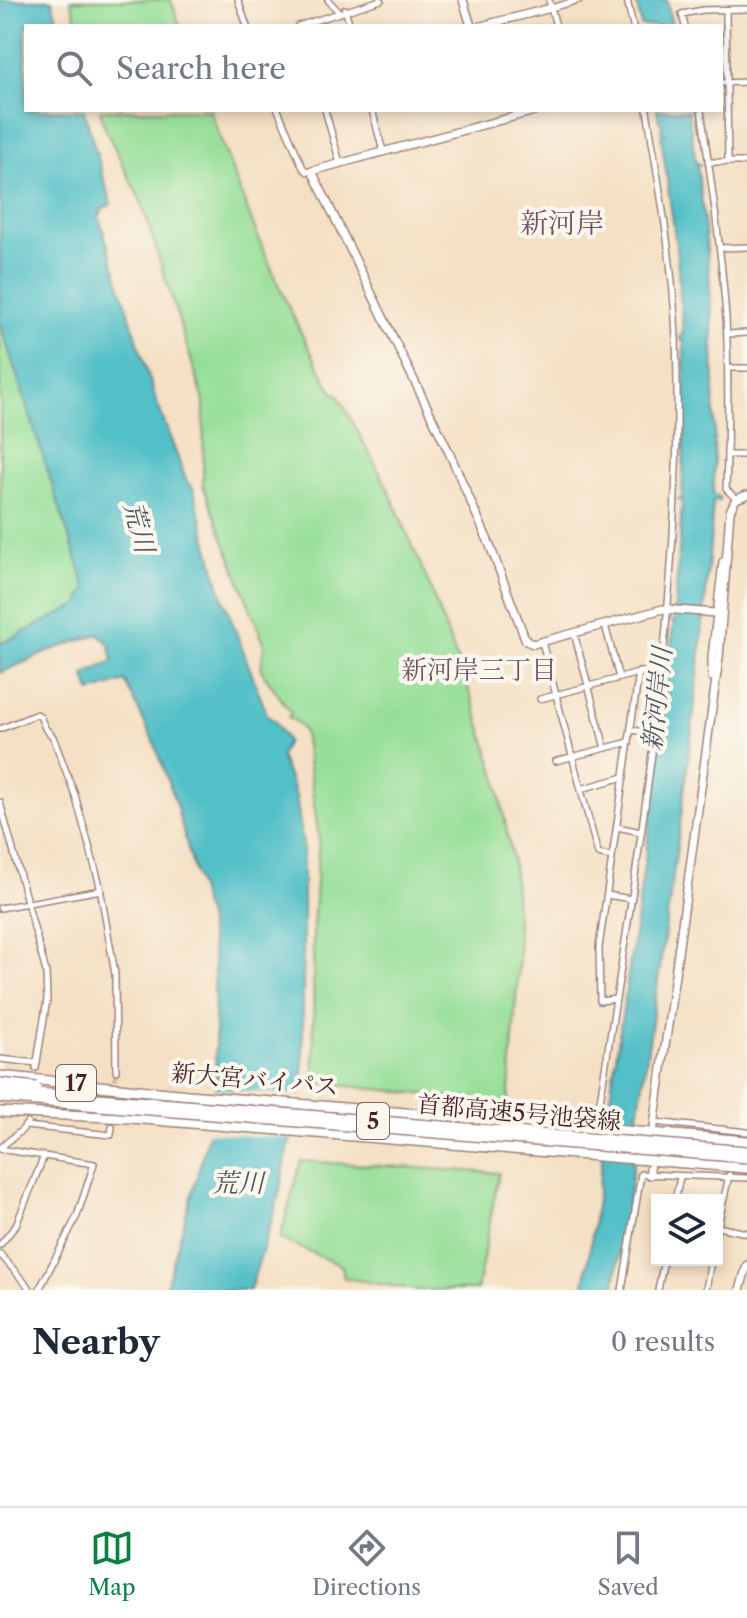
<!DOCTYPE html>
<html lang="en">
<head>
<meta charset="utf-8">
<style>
  body { margin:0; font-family:"Libre Caslon Text","Noto Serif JP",serif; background:#f2f2f3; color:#1f2937 }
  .controls { position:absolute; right:24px; bottom:24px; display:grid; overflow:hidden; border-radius:0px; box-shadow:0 4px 12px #0003 }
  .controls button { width:72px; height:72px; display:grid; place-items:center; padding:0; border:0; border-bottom:2px solid #e0e1e3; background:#fff; color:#1f2937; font:40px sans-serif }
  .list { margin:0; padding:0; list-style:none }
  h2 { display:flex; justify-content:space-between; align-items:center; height:104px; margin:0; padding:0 32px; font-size:34px }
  h2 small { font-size:26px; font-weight:400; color:#747a83 }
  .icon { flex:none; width:44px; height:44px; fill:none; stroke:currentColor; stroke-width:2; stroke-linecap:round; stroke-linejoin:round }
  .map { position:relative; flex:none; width:747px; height:1290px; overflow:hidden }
  .search { position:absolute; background:#fff; box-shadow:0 4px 12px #0003; left:24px; right:24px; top:24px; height:88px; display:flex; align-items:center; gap:20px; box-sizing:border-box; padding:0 28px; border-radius:0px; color:#747a83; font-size:30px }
  .sheet { height:216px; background:#fff }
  nav { display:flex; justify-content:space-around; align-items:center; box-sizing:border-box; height:112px; border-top:2px solid #e0e1e3; background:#fff; font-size:22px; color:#747a83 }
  nav a { display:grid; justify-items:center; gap:4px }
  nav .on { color:#0b8043 }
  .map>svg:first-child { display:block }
  .green { fill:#97df99; stroke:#707f62; stroke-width:2 }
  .water { fill:#52c0c8; stroke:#4e707a; stroke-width:2 }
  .pier { fill:#f4e0c4 }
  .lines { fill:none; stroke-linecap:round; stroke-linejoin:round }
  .street-tunnel { stroke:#d2b9a5; stroke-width:5; stroke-dasharray:5 2.5; stroke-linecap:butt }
  .street-casing { stroke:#9f8078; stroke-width:8 }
  .secondary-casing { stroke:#9f8078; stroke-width:10 }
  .highway-casing { stroke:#9f8078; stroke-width:12 }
  .street { stroke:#fff; stroke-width:5 }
  .secondary { stroke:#fff; stroke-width:7 }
  .highway { stroke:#fff; stroke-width:9 }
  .highway-bridge-casing { stroke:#9f8078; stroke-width:12; stroke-linecap:butt }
  .highway-bridge { stroke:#fff; stroke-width:9 }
  .labels { text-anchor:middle; stroke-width:8; stroke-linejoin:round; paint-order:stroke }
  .shield { fill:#fbf7ec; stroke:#7f6065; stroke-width:2 }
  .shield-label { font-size:22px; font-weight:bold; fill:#4a1f2b }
  .street-label { font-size:24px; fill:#4a1f2b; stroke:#fbf7ec }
  .water-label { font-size:26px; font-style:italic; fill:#4d5762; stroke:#fbf7ec }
  .neighbourhood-label { font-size:26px; fill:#765168; stroke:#fbf7ec }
  .quarter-label { font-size:28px; fill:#765168; stroke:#fbf7ec }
</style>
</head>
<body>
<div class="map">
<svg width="747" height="1290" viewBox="0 0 747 1290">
  <rect width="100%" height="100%" fill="#fbf7ec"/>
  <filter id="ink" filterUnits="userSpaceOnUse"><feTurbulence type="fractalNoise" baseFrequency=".0125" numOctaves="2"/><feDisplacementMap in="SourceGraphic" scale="16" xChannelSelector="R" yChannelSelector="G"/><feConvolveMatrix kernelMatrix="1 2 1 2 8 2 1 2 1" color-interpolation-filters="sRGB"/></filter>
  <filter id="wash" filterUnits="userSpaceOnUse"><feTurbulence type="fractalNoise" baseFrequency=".006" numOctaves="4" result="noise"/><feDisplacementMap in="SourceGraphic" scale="32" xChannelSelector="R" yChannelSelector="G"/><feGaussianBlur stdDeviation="1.8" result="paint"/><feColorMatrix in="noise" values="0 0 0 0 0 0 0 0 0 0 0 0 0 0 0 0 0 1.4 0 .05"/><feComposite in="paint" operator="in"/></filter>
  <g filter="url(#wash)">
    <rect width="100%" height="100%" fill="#f4e0c4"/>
    <g class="green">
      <path d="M71 0H171L180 26H78Z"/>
      <path d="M100 110H210C245 207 282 305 334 394L337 393 387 486 428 582 475 707 497 780 513 862 519 957 508 1104 314 1082 313 927 319 839 304 732 298 723 288 717 291 713 261 670 264 644 203 485 204 401 142 204 104 126Z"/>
      <path d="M0 119 136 603 0 651Z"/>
      <path d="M301 1161 499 1173 477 1290H417L344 1278 342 1266 280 1239Z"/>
    </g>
    <g class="water">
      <path d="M0 0H52L59 26H26V110H84L111 204 103 209 99 217 156 400 187 482 193 488 221 592 268 717 274 720 287 741 280 756 296 796 303 845V1077L278 1199 250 1290H165L208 1136 216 1087 214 963 207 918 175 801 156 747 125 681 91 692 84 675 113 661 110 645 99 634 52 650 0 673V644L78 605 86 589 0 323Z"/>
      <path d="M636 0H667L672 26H641Z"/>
      <path d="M657 110H688L696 163 700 164 697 165C713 275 717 384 713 495L719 496V501H713C700 705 669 907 639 1109L638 1116 643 1119H638L632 1176 614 1290H583C598 1210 604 1130 617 1050 644 868 673 685 682 500H678L682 498 685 422 684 341 680 340V336L683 333 676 244 661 136 665 135 661 132 662 124 659 121Z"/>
    </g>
    <path class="pier" d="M211 1088 304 1096 295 1139 204 1132Z"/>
  </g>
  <g filter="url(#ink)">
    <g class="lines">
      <path class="street-tunnel" d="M114 1102 116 1071"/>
      <defs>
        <g id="street">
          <path d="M238 0 247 26"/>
          <path d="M328 0 339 12"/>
          <path d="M549 0 556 26"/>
          <path d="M627 0 633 26"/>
          <path d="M551 8 579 0"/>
          <path d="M345 9 350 26"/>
          <path d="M726 10 728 162"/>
          <path d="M298 26 381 0"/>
          <path d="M685 26 682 14 703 10 747 9"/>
          <path d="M721 83 747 82"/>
          <path d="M278 110 303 168 308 172 312 171"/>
          <path d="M325 110 340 163"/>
          <path d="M372 110 383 151"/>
          <path d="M701 110C711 179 721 248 726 317 729 375 728 432 726 489L736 499"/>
          <path d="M708 162H747"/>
          <path d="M720 248 747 247"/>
          <path d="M727 334 747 333"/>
          <path d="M728 368H747"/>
          <path d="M727 455H747"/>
          <path d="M605 625 619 678"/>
          <path d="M574 633 605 748"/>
          <path d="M542 642 598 854 612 857"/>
          <path d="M540 699 661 667"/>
          <path d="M0 729 37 714 40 716 45 728 53 737 75 795 99 882 115 974 116 1071"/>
          <path d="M631 730 653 733"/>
          <path d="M556 761 629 742"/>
          <path d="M581 789 624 777"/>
          <path d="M0 802 46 972 47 1000 36 1068"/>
          <path d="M617 827 641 832"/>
          <path d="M607 895 631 899"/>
          <path d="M0 908 101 890"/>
          <path d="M615 999 600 1001 599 947 639 672"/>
          <path d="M0 1059 37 1063"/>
          <path d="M595 1108 600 1101C639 850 685 593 676 338 673 261 659 186 647 110"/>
          <path d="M654 1122 747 1132"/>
          <path d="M26 1126 111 1135 112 1127"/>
          <path d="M0 1148 22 1130 27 1123"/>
          <path d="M0 1149 94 1164 77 1216 39 1290"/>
          <path d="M675 1200 680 1177"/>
          <path d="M718 1227 747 1233"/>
          <path d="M717 1231 729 1175"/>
          <path d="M0 1245 16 1225 44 1156"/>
          <path d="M0 1254 31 1290"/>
          <path d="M622 1290 641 1174 747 1178"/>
          <path d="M658 1290 664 1260"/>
          <path d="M706 1290 711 1260"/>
        </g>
        <g id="secondary">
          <path d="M463 0 471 26"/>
          <path d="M481 26 551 8"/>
          <path d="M538 110 312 171 448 450 489 543 526 641 533 644 663 609 716 613"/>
          <path d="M712 677V657L723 562"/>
          <path d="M654 1126 719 658 730 511 736 499 747 495"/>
          <path d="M650 1175V1168"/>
          <path d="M740 1290 747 1265"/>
        </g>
        <g id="highway">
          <path d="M0 1076 188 1095 747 1141"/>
          <path d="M0 1112 130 1118 747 1168"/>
        </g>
      </defs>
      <use href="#street" class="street-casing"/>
      <use href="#secondary" class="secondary-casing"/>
      <use href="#highway" class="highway-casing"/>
      <use href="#street" class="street"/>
      <use href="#secondary" class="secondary"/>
      <use href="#highway" class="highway"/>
      <defs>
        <g id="highway-bridge">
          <path d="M0 1083 36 1087"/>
          <path d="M0 1090 747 1151"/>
          <path d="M0 1098 747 1158"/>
        </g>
      </defs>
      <use href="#highway-bridge" class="highway-bridge-casing"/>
      <use href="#highway-bridge" class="highway-bridge"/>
    </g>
  </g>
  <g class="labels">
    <g class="shield">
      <rect x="56" y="1065" width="40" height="36" rx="6"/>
      <rect x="357" y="1103" width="32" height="36" rx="6"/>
    </g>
    <g class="shield-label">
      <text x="76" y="1091">17</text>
      <text x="373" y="1129">5</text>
    </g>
    <g class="street-label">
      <text transform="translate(255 1080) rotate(5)" y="8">新大宮バイパス</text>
      <text transform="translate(519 1113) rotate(5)" y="8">首都高速5号池袋線</text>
    </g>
    <g class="water-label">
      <text transform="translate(139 527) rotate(75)" y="9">荒川</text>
      <text transform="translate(657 699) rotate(-84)" y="9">新河岸川</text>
      <text x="238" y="1192">荒川</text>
    </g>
    <g class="neighbourhood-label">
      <text x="479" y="679">新河岸三丁目</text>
    </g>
    <g class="quarter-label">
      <text x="562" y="233">新河岸</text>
    </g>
  </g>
</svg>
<div class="controls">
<button><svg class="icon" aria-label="layers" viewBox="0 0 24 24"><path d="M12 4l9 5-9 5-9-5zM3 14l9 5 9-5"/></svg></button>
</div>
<div class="search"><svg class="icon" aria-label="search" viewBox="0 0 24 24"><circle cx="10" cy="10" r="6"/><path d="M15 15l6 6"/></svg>Search here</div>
</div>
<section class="sheet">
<h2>Nearby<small>0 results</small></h2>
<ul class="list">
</ul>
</section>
<nav>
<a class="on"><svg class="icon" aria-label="map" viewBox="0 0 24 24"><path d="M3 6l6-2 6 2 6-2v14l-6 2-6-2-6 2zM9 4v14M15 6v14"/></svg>Map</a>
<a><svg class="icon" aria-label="directions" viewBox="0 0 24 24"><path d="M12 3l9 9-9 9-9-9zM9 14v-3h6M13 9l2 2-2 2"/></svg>Directions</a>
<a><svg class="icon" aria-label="saved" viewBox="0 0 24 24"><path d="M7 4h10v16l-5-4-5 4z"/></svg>Saved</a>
</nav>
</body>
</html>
